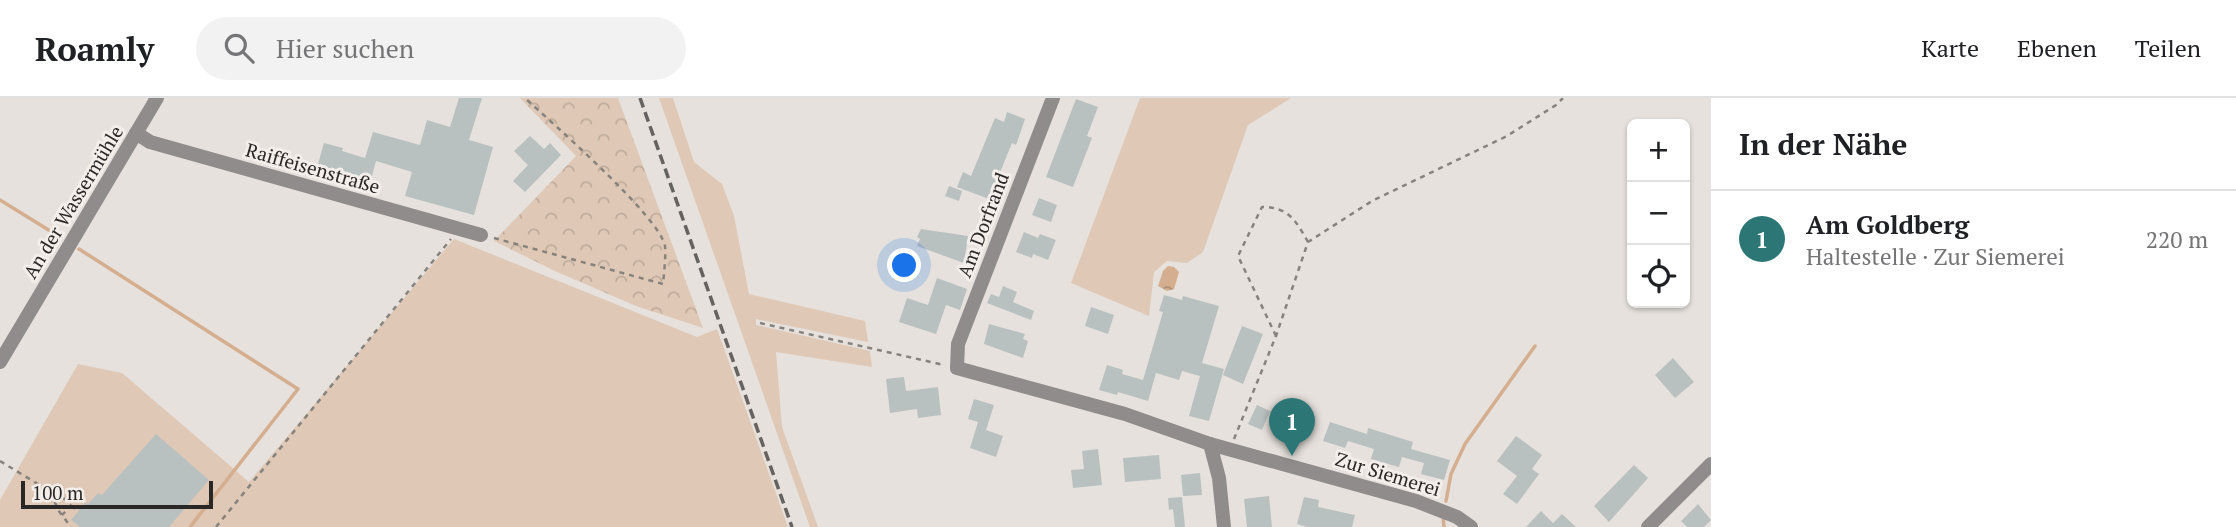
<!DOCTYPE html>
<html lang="de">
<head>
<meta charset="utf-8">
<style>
  body { margin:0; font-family:"PT Serif",serif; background:#f2f2f2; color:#202124 }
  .controls { position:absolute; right:21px; top:21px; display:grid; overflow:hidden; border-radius:10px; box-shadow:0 2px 5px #0004 }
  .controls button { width:63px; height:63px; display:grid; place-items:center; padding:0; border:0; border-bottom:2px solid #e0e0e0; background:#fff; color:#202124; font:35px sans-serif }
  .scale { position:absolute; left:21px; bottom:18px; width:192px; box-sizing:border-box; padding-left:7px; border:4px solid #2a2826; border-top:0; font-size:19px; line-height:24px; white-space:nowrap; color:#2a2826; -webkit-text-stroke:5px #f3eeea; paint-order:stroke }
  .you { position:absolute; left:905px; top:168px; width:24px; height:24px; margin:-18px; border:5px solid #fff; border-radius:50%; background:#1a73e8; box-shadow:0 0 0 10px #1a73e833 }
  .badge { display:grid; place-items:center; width:46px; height:46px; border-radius:50%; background:#2c7675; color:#fff; font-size:23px; font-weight:700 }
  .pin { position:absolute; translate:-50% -58px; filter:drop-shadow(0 2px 4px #0008) }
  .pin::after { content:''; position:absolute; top:37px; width:24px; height:21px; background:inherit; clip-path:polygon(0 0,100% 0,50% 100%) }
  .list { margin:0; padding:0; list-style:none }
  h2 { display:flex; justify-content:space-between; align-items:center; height:91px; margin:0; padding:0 28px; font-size:30px }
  h2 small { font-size:23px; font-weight:400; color:#757577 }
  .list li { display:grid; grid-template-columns:46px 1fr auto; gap:21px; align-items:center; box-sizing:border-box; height:98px; padding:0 28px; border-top:2px solid #e0e0e0 }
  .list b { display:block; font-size:26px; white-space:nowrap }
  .list p { margin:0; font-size:23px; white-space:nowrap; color:#757577 }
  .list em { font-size:23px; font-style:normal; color:#757577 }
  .icon { flex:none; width:38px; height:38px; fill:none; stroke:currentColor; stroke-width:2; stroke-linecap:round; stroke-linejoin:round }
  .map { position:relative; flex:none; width:1711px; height:429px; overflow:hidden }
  header { display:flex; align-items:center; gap:42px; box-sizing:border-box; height:98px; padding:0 35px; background:#fff; border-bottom:2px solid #e0e0e0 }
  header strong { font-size:33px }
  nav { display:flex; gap:38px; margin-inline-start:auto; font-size:24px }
  .search { width:490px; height:63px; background:#f2f2f2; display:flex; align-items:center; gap:18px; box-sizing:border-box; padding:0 24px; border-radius:38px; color:#757577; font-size:26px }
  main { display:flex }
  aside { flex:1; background:#fff }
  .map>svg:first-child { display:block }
  .grass { fill:#dfc8b5 }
  .forest { fill:url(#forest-crowns) }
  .water { fill:url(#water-ripples) }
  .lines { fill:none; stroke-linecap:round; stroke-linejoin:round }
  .stream { stroke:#d4ae8f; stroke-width:3.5 }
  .building { fill:#b9c1c0 }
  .path { stroke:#86837f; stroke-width:2.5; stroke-dasharray:5 5; stroke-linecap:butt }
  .minor { stroke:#8f8c8b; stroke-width:14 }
  .rail { stroke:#65625f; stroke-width:3.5; stroke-dasharray:10 5; stroke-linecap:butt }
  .labels { text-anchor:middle; stroke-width:6; stroke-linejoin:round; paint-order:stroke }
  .street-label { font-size:19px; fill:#2a2826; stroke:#f3eeea }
</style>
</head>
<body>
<header>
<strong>Roamly</strong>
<div class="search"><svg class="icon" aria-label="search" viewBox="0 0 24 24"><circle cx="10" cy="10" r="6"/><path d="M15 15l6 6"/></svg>Hier suchen</div>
<nav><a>Karte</a><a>Ebenen</a><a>Teilen</a></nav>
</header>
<main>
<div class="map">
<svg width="1711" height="429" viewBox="0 0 1711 429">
  <defs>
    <pattern id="forest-crowns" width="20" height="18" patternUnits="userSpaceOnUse" patternTransform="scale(1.75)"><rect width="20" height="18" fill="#dfc8b5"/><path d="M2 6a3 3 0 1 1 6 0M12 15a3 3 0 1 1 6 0" fill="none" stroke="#c0ac9c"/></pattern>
    <pattern id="water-ripples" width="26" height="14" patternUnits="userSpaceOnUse" patternTransform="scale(1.75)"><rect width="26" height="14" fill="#d4ae8f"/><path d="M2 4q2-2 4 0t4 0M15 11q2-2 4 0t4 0" fill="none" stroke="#ac8e75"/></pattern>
  </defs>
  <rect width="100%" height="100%" fill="#e6e1dc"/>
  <g class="grass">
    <path d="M659 0H673L694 64 722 86 734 118 749 196 865 223 868 244 756 221V227L870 253 872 269 776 254 782 329 818 429H810Z"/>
    <path d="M1140 0H1291L1248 27 1203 154 1187 165 1167 163 1154 174 1149 218 1071 185Z"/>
    <path d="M454 141 697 239 717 231 788 429H0V402L78 266 122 275 249 384Z"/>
  </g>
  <path class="forest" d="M520 0H618L703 230 636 208 555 173 494 143 576 58Z"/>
  <path class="water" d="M1168 168 1174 169 1179 174 1174 191 1167 193 1158 188 1163 173Z"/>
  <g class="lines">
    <g class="stream">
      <path d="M0 102 60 139"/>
      <path d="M79 151 298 291 190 429"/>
      <path d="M1446 403 1451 376 1465 346 1535 248"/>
      <path d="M1443 419 1444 429"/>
    </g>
  </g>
  <g class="building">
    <path d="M459 0H482L469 42 493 49 474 117 405 98 412 74 376 63 370 85 337 75 336 78 316 73 324 45 343 50 342 53 365 60 373 34 420 47 427 22 450 29Z"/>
    <path d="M1076 1 1098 9 1087 38 1092 40 1073 89 1046 79Z"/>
    <path d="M1007 14 1025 21 1016 47 1012 45 989 101 957 89 963 74 971 78 995 20 1004 24Z"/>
    <path d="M530 38 544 51 550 45 561 57 525 94 513 83 528 67 514 53Z"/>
    <path d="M949 88 962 93 959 103 945 98Z"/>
    <path d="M1039 100 1057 107 1051 124 1032 117Z"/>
    <path d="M921 131 968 138 964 165 917 148 920 141 917 139Z"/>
    <path d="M1024 134 1038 140 1040 136 1056 142 1048 162 1033 156 1032 160 1016 154Z"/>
    <path d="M937 180 967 191 960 212 946 207 936 236 899 224 907 200 928 207Z"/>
    <path d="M1003 188 1017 194 1013 204 1034 213 1031 222 987 205 991 196 999 199Z"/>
    <path d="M1164 197 1182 202 1183 198 1219 208 1202 265 1224 271 1209 323 1189 318 1200 278 1182 273 1179 282 1156 275 1148 303 1118 294 1117 297 1099 292 1107 267 1123 272 1122 276 1143 282 1163 214 1159 213Z"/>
    <path d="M1091 209 1114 217 1108 236 1085 228Z"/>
    <path d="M989 226 1025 236 1023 241 1028 243 1023 260 984 246Z"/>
    <path d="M1242 228 1263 236 1243 286 1223 277Z"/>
    <path d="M1673 260 1694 284 1675 300 1655 277Z"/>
    <path d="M904 279 906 293 938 289 941 317 918 320 917 311 890 315 886 281Z"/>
    <path d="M974 301 994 307 986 332 1003 338 996 359 970 350 978 324 968 321Z"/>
    <path d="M1257 307 1270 313 1262 332 1248 326Z"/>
    <path d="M1330 324 1367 336 1368 330 1413 344 1411 351 1450 362 1444 382 1421 376 1424 365 1402 359 1399 369 1371 361 1374 351 1348 343 1345 350 1323 343Z"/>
    <path d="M156 336 209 382 169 429H80L71 422 86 404 88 406 98 395 102 397Z"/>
    <path d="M1516 338 1542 357 1532 371 1539 376 1517 406 1503 396 1517 378 1497 363Z"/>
    <path d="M1098 351 1102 387 1073 390 1071 372 1084 371 1082 353Z"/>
    <path d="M1159 357 1161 381 1125 384 1123 360Z"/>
    <path d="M1634 367 1648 380 1609 424 1594 408Z"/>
    <path d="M1200 375 1202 397 1183 398 1181 377Z"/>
    <path d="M1269 398 1272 429H1247L1244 401Z"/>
    <path d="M1182 399 1185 429H1175L1173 411 1169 412 1168 400Z"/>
    <path d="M1304 399 1319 402 1318 409 1355 417 1352 429H1307L1297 426Z"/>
    <path d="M1698 406 1711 422 1704 429H1687L1681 423Z"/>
    <path d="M1541 413 1553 425 1562 416 1576 429H1526Z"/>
  </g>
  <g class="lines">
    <g class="path">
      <path d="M494 140 663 186C664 174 666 160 665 148 660 119 551 24 525 0"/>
      <path d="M760 225 944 267"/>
      <path d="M1276 238 1238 158 1262 109C1289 109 1296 123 1308 144"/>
      <path d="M1234 341 1276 238 1308 144 1372 103 1507 38 1556 7 1563 0"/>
      <path d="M0 363 51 394 58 412 71 429"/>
      <path d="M53 399 66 401 71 408 62 417"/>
      <path d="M71 408 79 413"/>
      <path d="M216 429 451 141"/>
    </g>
    <g class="minor">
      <path d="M1053 0 958 246 957 270 1125 316 1210 346 1416 403 1457 419 1471 429"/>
      <path d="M136 35 150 44 481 137"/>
      <path d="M0 264 157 0"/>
      <path d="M1210 346 1219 380 1224 429"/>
      <path d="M1648 429 1711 366"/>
    </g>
    <path class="rail" d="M640 0 792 429"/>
  </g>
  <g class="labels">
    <g class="street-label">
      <text transform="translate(313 70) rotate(16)" y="7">Raiffeisenstraße</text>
      <text transform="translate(73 104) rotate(-59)" y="7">An der Wassermühle</text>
      <text transform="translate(983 127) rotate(-69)" y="7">Am Dorfrand</text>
      <text transform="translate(1388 376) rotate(17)" y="7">Zur Siemerei</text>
    </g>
  </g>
</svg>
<div class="controls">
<button>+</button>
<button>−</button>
<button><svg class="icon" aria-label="locate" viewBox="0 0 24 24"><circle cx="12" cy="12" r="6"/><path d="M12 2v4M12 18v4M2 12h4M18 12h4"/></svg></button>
</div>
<div class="scale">100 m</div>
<div class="you"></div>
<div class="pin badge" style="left:1292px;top:358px">1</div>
</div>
<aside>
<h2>In der Nähe<small></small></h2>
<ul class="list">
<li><span class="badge">1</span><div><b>Am Goldberg</b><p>Haltestelle · Zur Siemerei</p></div><em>220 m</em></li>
</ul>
</aside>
</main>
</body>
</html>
